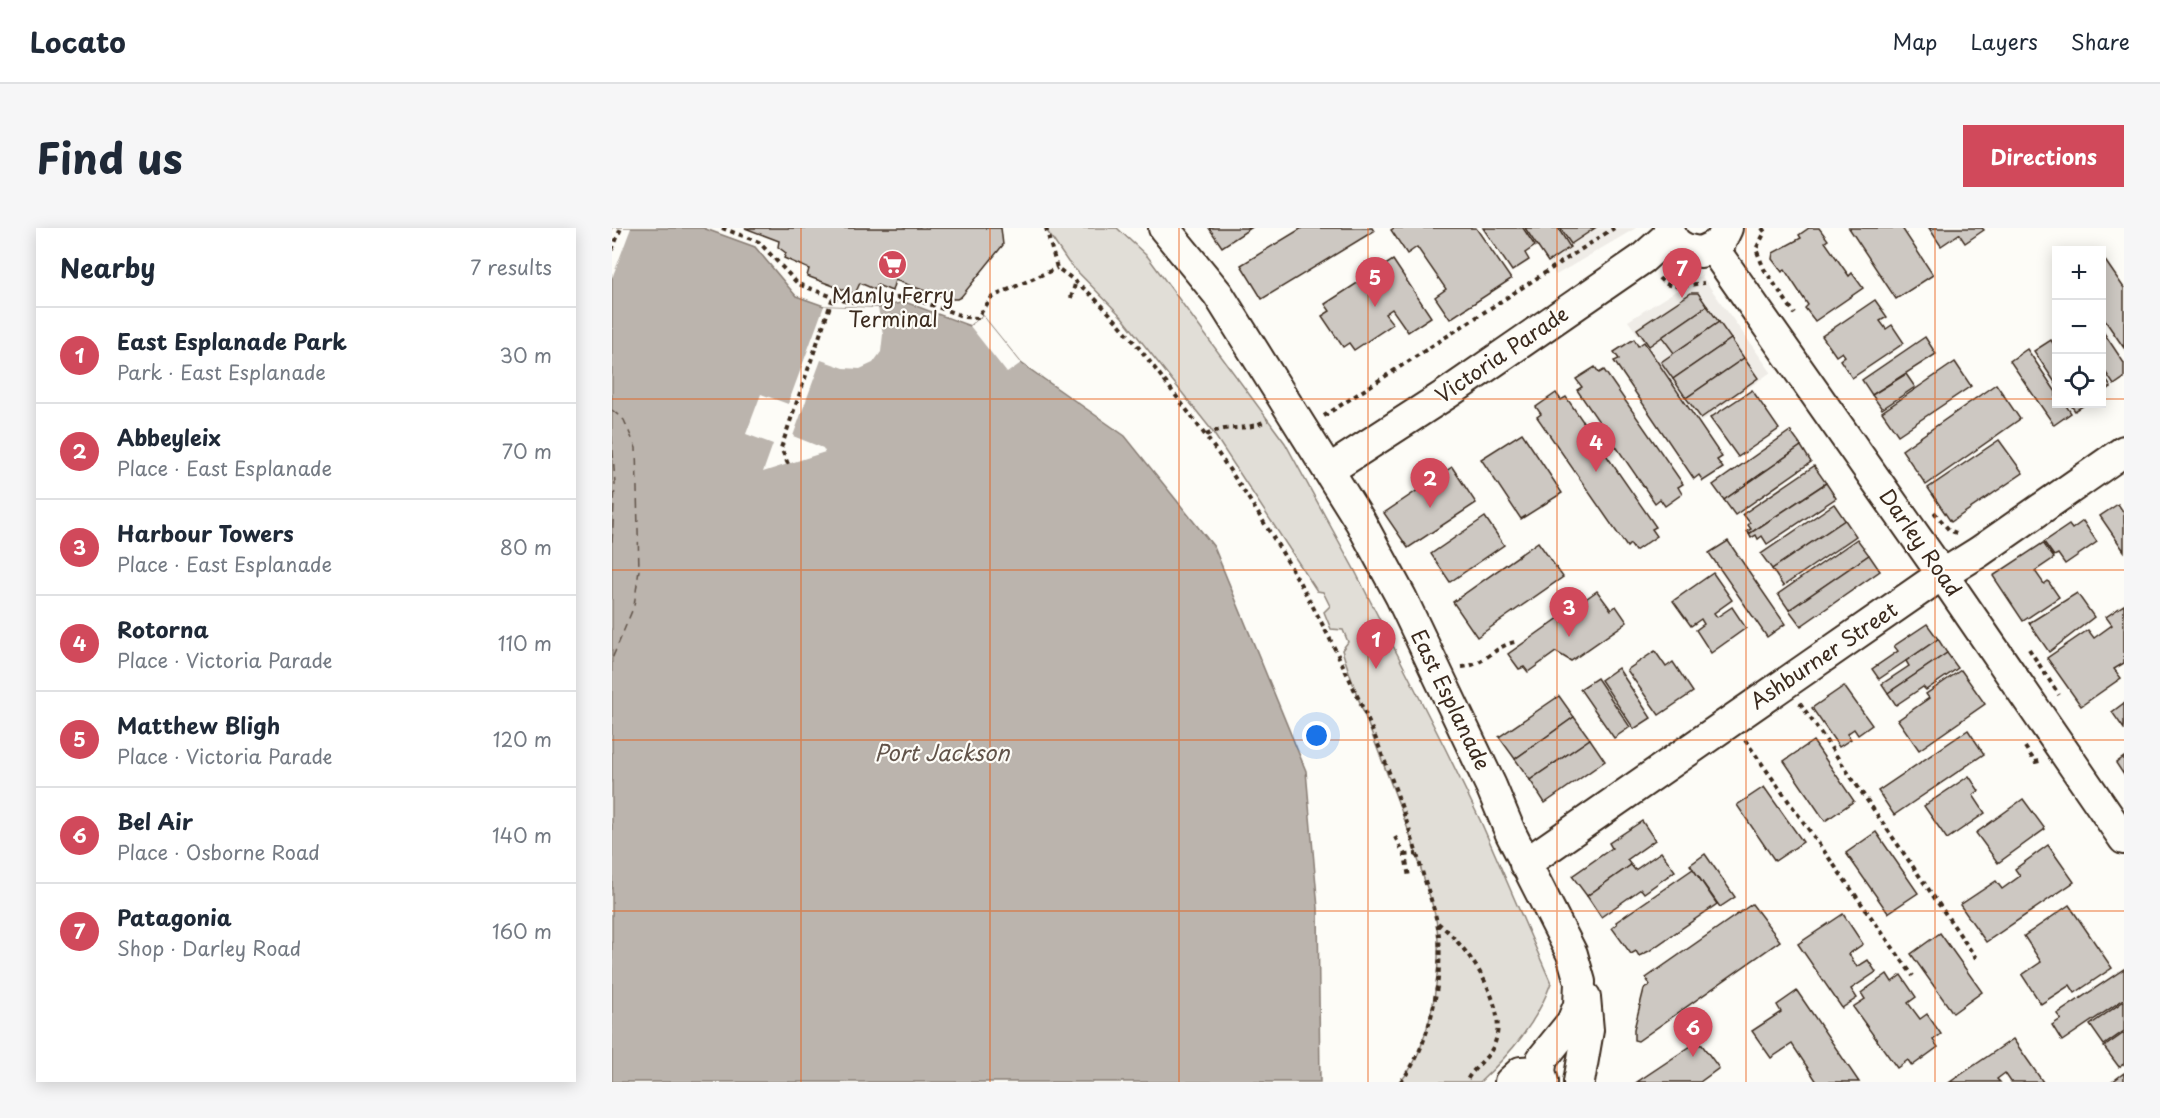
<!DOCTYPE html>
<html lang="en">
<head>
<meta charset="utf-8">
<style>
  body { margin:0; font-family:"Playpen Sans",sans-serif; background:#f6f6f7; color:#1f2937 }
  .controls { position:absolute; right:18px; top:18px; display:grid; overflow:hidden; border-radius:0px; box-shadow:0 3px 15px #0003 }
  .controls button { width:54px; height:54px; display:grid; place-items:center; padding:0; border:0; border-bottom:2px solid #e0e1e3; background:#fff; color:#1f2937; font:30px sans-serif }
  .you { position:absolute; left:705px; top:508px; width:21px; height:21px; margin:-15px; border:4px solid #fff; border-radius:50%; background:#1a73e8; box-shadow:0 0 0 9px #1a73e833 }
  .badge { display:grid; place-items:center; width:39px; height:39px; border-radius:50%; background:#d1495b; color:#fff; font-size:20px; font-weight:700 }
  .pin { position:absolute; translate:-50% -50px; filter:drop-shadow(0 2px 3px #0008) }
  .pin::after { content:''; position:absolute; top:32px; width:21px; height:18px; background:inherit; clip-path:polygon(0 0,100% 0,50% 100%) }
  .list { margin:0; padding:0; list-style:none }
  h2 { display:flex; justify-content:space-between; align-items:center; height:78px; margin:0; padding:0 24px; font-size:26px }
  h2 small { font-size:20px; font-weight:400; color:#747a83 }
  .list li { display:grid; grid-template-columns:39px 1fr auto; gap:18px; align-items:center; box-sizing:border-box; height:96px; padding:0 24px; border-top:2px solid #e0e1e3 }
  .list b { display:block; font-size:22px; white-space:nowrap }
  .list p { margin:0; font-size:20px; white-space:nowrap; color:#747a83 }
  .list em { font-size:20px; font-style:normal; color:#747a83 }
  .icon { flex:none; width:33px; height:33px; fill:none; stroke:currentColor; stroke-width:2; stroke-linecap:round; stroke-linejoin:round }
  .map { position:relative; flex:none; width:1512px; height:854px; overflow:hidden; border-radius:0px }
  header { display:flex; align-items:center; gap:36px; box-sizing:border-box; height:84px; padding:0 30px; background:#fff; border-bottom:2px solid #e0e1e3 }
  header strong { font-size:28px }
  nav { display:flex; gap:33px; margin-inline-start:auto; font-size:21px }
  .intro { display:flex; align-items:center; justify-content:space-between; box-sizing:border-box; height:144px; padding:0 36px }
  h1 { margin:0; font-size:42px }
  .button { padding:15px 27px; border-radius:0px; background:#d1495b; color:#fff; font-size:21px; font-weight:700 }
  main { display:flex; gap:36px; padding:0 36px }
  aside { flex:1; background:#fff; border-radius:0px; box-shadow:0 3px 15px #0003 }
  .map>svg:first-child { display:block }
  .built { fill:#efece7 }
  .green { fill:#e1ded7; stroke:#8e847a; stroke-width:1.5 }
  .water { fill:#bbb4ad; stroke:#887d74; stroke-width:1.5 }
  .pier { fill:#fdfcf7 }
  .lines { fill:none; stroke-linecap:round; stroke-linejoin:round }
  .ferry { stroke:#615349; stroke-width:1.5; stroke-dasharray:8 6; stroke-linecap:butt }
  .building { fill:#cdc8c2; stroke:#3b2a1e; stroke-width:1.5 }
  .minor-casing { stroke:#3b2a1e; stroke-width:34 }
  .path { stroke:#3b2a1e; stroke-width:4; stroke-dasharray:4.5 4.5; stroke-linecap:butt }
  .minor { stroke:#fdfcf7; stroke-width:30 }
  .grid { fill:none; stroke:#e8590c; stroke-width:1.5; stroke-opacity:0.55 }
  .labels { text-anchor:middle; stroke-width:4.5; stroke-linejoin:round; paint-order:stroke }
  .poi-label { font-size:21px; fill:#3b2a1e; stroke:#fdfcf7 }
  .street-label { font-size:21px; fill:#3b2a1e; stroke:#fdfcf7 }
  .water-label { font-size:22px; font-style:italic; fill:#615349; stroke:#fdfcf7 }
</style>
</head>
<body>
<header>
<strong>Locato</strong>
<nav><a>Map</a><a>Layers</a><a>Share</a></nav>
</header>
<div class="intro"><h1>Find us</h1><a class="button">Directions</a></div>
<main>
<aside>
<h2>Nearby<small>7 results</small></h2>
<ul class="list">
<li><span class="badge">1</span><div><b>East Esplanade Park</b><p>Park · East Esplanade</p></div><em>30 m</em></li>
<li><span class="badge">2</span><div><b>Abbeyleix</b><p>Place · East Esplanade</p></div><em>70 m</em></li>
<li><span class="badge">3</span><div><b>Harbour Towers</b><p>Place · East Esplanade</p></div><em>80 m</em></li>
<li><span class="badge">4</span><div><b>Rotorna</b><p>Place · Victoria Parade</p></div><em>110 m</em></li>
<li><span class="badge">5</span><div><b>Matthew Bligh</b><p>Place · Victoria Parade</p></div><em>120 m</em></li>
<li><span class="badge">6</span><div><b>Bel Air</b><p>Place · Osborne Road</p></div><em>140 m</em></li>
<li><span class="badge">7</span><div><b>Patagonia</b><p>Shop · Darley Road</p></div><em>160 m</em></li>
</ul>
</aside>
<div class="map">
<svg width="1512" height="854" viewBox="0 0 1512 854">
  <rect width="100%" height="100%" fill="#fdfcf7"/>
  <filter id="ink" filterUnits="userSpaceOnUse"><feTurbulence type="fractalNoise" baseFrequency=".0167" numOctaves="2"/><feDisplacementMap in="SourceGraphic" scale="12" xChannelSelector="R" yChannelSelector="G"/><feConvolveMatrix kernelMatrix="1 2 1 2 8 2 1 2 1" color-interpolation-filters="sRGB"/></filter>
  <g filter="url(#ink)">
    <g class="built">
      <path d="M912 0H1024L944 47Z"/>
      <path d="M1089 47 1159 144 1089 194 1016 93Z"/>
    </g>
    <path class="green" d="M437 0H505L536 29 673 215 742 341 833 520 869 594 939 755C924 796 899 825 868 854H788C805 835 810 817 817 793 825 763 828 730 825 698 823 679 814 659 809 641 787 566 752 496 730 422L736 414 731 402 719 401 712 384 718 378 711 364 705 363 598 200 510 89 456 34 435 3Z"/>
    <path class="water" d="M0 0H91L143 19 184 68 212 78 266 80 293 74 358 98 371 88 409 135 513 208 602 319 694 543 706 680 708 854H0Z"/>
    <g class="pier">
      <path d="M0 0H19L0 50Z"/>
      <path d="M212 78 266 80 271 106 269 124 261 135 248 141 232 140 209 132 181 208 211 220 213 224 151 244 161 216 134 206 149 166 176 176Z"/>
      <path d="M371 88 409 135 395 145 358 98Z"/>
    </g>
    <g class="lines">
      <g class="ferry">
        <path d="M0 182 12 192 24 220 27 342 22 378 0 431"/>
        <path d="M0 208 3 256 0 316"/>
      </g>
    </g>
    <g class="building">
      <path d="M133 0H389L391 17 349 69 345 71H335L283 52 280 63 265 57 264 62 248 55 243 66 195 48 197 41 172 30 174 25 166 19 167 13Z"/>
      <path d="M597 0H639L610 19Z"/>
      <path d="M690 0H760L762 3 650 71 629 37Z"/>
      <path d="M782 0H864L899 51 838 91 823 69 834 61 805 19 795 26 779 2Z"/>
      <path d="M871 0H911L923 18 913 25 917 32 900 43Z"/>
      <path d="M913 0H946L958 19 936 34Z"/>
      <path d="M948 0H983L959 16Z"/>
      <path d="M1197 0H1207L1216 12 1213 14 1237 48 1240 45 1251 60 1203 93 1193 80 1196 77 1173 42 1170 44 1160 31 1161 25 1189 10 1187 7Z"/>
      <path d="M1237 0H1290L1321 47 1284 71Z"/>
      <path d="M1317 0H1370L1372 2 1353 15 1347 6 1329 18Z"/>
      <path d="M1490 28 1512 60V120L1490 88Z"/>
      <path d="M781 32 819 89 796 104 780 81 773 86 781 96 742 122 737 115 731 119 710 88 718 83 713 76 750 52 756 60 770 51 764 43Z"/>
      <path d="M1079 65H1086L1095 78 1037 118 1025 101Z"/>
      <path d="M1263 72 1275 89 1268 93 1274 101 1280 97 1292 115 1240 150 1228 132 1233 128 1230 124 1224 128 1210 108Z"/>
      <path d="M1095 78 1107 94 1062 125 1050 109Z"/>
      <path d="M1107 94 1119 111 1061 151 1049 134Z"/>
      <path d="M1490 102 1512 135V150L1502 157 1490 139Z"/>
      <path d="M1313 109 1324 126 1260 167 1250 152Z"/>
      <path d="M1022 111 1026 118 1032 114 1110 229 1105 232 1111 240 1091 253 1087 247 1082 251 1002 133 1007 131 1002 124Z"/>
      <path d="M1119 111 1132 130 1074 170 1061 151Z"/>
      <path d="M1439 112 1444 120V156L1422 123Z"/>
      <path d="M1415 121 1444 164V176H1453L1459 185 1442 197 1398 133Z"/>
      <path d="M1132 130 1146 150 1089 190 1074 170Z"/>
      <path d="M1343 134 1359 158 1286 207 1270 184Z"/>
      <path d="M983 139 987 145 992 142 1071 256 1066 259 1070 266 1053 278 1048 271 1043 275 965 162 970 159 964 151Z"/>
      <path d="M1294 146 1303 159 1270 181 1260 167Z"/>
      <path d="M1490 146 1499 159 1490 165Z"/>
      <path d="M1384 156 1408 191 1314 257 1290 222Z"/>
      <path d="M1140 162 1167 201 1126 229 1098 190Z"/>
      <path d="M944 165 949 172 954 169 1044 299 1040 301 1045 308 1023 323 1018 316 1015 319 925 189 929 186 924 179Z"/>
      <path d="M1458 176H1474L1463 183Z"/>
      <path d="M1178 203 1189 218 1112 272 1101 257Z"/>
      <path d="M910 205 950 265 909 291 869 231Z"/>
      <path d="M1387 212 1411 245 1339 294 1316 260Z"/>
      <path d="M1189 218 1199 234 1123 287 1112 272Z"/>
      <path d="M1202 238 1214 255 1137 306 1135 303 1139 301 1136 297 1138 295 1131 286Z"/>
      <path d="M840 239 864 275 796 320 772 285Z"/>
      <path d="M1214 255 1224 270 1155 316 1150 308 1146 311 1144 307 1139 310 1137 306Z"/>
      <path d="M1222 276 1233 292 1160 341 1149 326Z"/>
      <path d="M1506 276 1512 285V323L1488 288Z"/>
      <path d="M873 289 892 317 838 354 819 326Z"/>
      <path d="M1233 292 1244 308 1171 358 1160 341Z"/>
      <path d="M1471 293 1485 314 1453 336 1446 326 1442 328 1432 314 1457 297 1460 301Z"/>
      <path d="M1245 311 1257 327 1177 382 1166 366Z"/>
      <path d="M1116 313 1173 396 1155 409 1097 325Z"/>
      <path d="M926 314 951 349 865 409 841 374Z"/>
      <path d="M1431 315 1442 330 1423 343 1432 356 1436 353 1447 369 1411 393 1381 348Z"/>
      <path d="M1257 327 1268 343 1189 398 1177 382Z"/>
      <path d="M1101 345 1120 372 1102 385 1105 389 1120 379 1134 400 1099 425 1084 402 1092 396 1089 391 1079 398 1061 373Z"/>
      <path d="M985 363 999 382 1004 378 1015 394 959 433 944 424 916 444 912 439 907 441 896 426Z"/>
      <path d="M1465 365 1482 389 1437 424 1417 395Z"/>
      <path d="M1512 377V435L1502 441 1509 450 1469 478 1435 430 1476 402 1482 410 1500 397 1494 389Z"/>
      <path d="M1315 396 1326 411 1267 451 1260 441 1286 423 1282 418Z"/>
      <path d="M1326 411 1335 425 1276 465 1270 456 1297 438 1294 433Z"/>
      <path d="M1043 423 1054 439 1061 434 1081 464 1047 487 1015 442Z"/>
      <path d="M1335 425 1346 440 1314 462 1311 459 1284 477 1276 465Z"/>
      <path d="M1006 440 1039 490 1022 501 989 452Z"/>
      <path d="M1349 442 1373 476 1307 522 1286 492 1317 470 1314 466Z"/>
      <path d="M985 450 1018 499 1002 510 968 461Z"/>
      <path d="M1232 458 1260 497 1246 507 1242 501 1235 506 1239 511 1227 519 1200 480Z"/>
      <path d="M947 468 962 489 903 531 887 509Z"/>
      <path d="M1512 475V501L1500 484Z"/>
      <path d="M962 489 978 511 918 552 903 531Z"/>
      <path d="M1356 502 1372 526 1282 587 1266 563Z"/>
      <path d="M978 511 993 533 933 575 918 552Z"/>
      <path d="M1201 513 1242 573 1213 593 1172 533Z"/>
      <path d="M1512 529V547L1504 535Z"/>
      <path d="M1357 548 1367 563 1361 567 1373 585 1335 611 1312 578Z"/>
      <path d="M1152 559 1191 614 1163 633 1125 577Z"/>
      <path d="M1411 571 1433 601 1386 635 1364 605Z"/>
      <path d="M1030 593 1043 612 1015 632 1019 637 975 668 960 648 1000 620 997 615Z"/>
      <path d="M1264 604 1306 665 1276 685 1234 625Z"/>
      <path d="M1436 617 1462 654 1374 714 1348 677 1384 653 1390 661 1408 648 1403 641Z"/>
      <path d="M1049 624 1063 643 1032 665 1029 661 989 689 975 668 1019 637 1023 642Z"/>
      <path d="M1093 626 1123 669 1108 679 1078 637Z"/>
      <path d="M1081 641 1105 676 1037 723 1027 728 1024 723 1019 726 1000 700 1005 696 1004 694Z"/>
      <path d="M1140 676 1168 713 1026 813 1022 812V801L1032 761 1038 757 1034 750Z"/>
      <path d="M1457 677 1500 740 1463 765 1458 757 1429 776 1410 747 1429 734 1412 708Z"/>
      <path d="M1231 686 1251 716 1237 726 1245 739 1256 732 1264 744 1239 761 1245 770 1230 780 1186 716Z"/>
      <path d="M1328 705 1370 764 1341 785 1299 726Z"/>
      <path d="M1512 741V771L1450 813 1440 797 1449 791 1445 786Z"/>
      <path d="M1275 746 1280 754 1289 747 1304 769 1296 775 1308 791 1315 786 1329 806 1321 812 1326 819 1300 838 1296 832 1285 840 1241 779 1253 771 1249 765Z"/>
      <path d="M1185 763 1247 854H1205L1180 816 1159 830 1140 803 1169 784 1165 777Z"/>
      <path d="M1512 773V803L1492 817 1478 797Z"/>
      <path d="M1512 805V836L1507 839 1492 819Z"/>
      <path d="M1401 811 1431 854H1399L1393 845 1385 851 1388 854H1338Z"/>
      <path d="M1082 816 1090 817 1107 840 1088 854H1025Z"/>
      <path d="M1512 845V854H1500Z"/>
    </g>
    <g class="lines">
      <defs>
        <g id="minor">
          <path d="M552 0 606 66 748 293 789 369 879 558 899 606 960 726 968 754 967 777 960 794 930 831 928 843 931 854"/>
          <path d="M1057 0C1060 17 1073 23 1089 24L1108 15 1115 0"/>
          <path d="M1101 20 1330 346 1512 611"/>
          <path d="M717 242 836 165 1030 31 1058 6"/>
          <path d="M913 636 1319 354 1367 324 1512 223"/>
          <path d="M898 854 909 844 928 843"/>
          <path d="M967 854 976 802 973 769"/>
        </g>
      </defs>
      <use href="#minor" class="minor-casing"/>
      <g class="path">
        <path d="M110 0 147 14 186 56 221 69 236 74 297 69 353 89 365 90 380 69 445 40"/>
        <path d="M434 0 445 40C489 69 523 114 554 155 664 296 755 458 806 630 812 651 820 672 825 694 834 738 819 821 788 854"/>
        <path d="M1150 0 1153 4 1144 21 1152 41 1183 86"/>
        <path d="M0 22 9 0"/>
        <path d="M1047 50C1059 64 1077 56 1092 55"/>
        <path d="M459 70 464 53"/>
        <path d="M712 188 1002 0"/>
        <path d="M594 207C617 195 633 205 655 192"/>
        <path d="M176 236 169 220 221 69"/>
        <path d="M1322 284 1337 302 1347 306"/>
        <path d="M1417 421 1447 467"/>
        <path d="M850 439C873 437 882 418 903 414"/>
        <path d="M1188 475 1364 730"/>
        <path d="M1133 512 1301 748"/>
        <path d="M1413 519 1423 534 1428 533"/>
        <path d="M783 609 793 627 797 649"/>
        <path d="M793 627 805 626"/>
        <path d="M826 695C855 718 902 782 880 821 873 833 860 841 854 854"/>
      </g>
      <use href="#minor" class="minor"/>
    </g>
  </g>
  <path class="grid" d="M189 0V854M378 0V854M567 0V854M756 0V854M945 0V854M1134 0V854M1323 0V854M0 171H1444M1490 171H1512M0 342H1512M0 512H1512M0 683H1512"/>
  <defs>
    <symbol id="supermarket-disc" viewBox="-11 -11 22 22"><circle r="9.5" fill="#d1495b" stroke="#fdfcf7"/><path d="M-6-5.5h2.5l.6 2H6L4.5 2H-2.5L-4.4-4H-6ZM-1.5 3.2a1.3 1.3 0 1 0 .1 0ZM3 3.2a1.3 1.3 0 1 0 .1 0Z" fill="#fff"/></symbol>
  </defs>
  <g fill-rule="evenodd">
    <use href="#supermarket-disc" x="264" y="20" width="33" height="33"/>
  </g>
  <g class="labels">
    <g class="poi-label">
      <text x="281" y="75">Manly Ferry<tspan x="281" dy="24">Terminal</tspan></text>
    </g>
    <g class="street-label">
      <text transform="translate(890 127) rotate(-34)" y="7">Victoria Parade</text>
      <text transform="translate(1308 315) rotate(55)" y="7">Darley Road</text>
      <text transform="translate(1212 428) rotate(-34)" y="7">Ashburner Street</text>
      <text transform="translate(838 472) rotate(64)" y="7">East Esplanade</text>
    </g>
    <g class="water-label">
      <text x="330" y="533">Port Jackson</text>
    </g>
  </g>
</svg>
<div class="controls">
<button>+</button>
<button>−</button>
<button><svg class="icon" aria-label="locate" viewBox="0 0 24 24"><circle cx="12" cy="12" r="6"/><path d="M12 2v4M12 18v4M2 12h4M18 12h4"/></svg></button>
</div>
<div class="you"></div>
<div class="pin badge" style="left:764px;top:441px">1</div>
<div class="pin badge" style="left:818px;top:280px">2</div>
<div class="pin badge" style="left:957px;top:409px">3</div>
<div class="pin badge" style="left:984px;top:244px">4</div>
<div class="pin badge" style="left:763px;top:79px">5</div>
<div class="pin badge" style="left:1081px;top:829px">6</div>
<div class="pin badge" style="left:1070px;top:70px">7</div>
</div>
</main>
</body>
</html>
